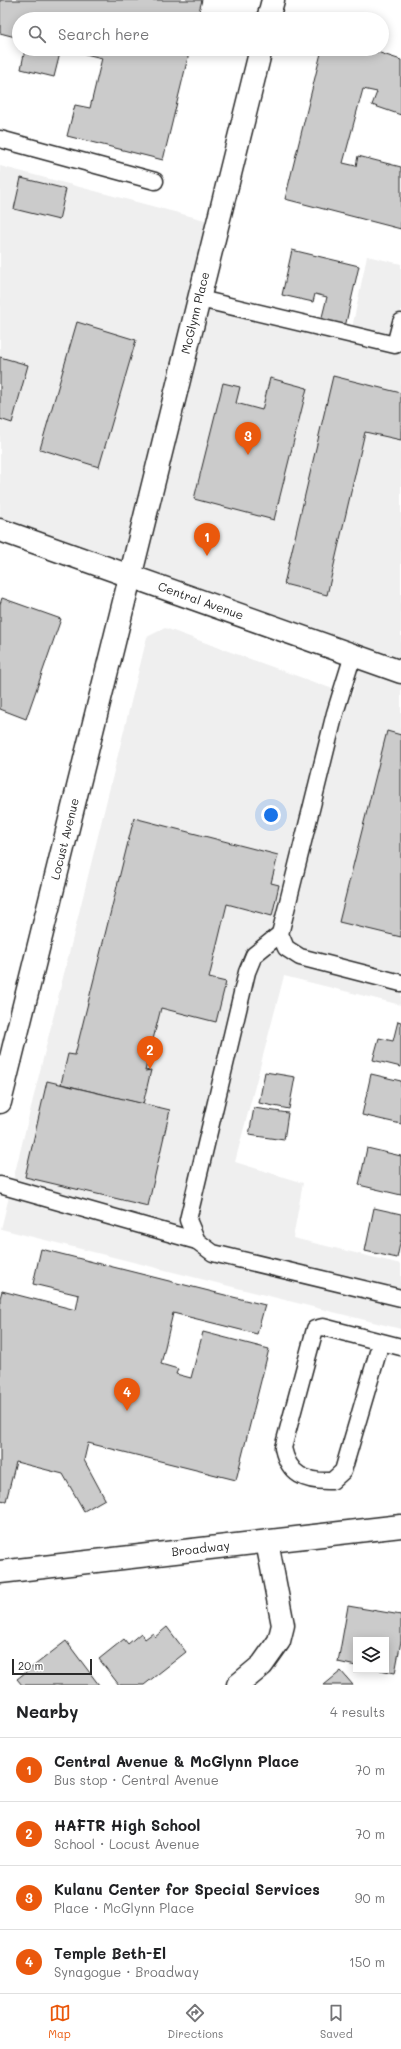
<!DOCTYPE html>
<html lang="en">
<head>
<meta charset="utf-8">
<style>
  body { margin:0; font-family:Mali,sans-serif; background:#f6f6f6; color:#202124 }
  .controls { position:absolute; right:12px; bottom:12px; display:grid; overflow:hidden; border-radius:0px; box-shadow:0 2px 10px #0003 }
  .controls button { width:36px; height:36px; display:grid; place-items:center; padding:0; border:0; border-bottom:1px solid #e0e0e0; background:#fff; color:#202124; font:20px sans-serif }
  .scale { position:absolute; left:12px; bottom:10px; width:80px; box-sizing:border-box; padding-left:4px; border:2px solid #2b2b2b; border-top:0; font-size:11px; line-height:14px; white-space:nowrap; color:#2b2b2b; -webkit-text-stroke:3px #fff; paint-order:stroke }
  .you { position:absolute; left:271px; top:815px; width:14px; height:14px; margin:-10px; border:3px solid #fff; border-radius:50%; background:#1a73e8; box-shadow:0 0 0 6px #1a73e833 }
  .badge { display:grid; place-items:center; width:26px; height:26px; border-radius:50%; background:#ea580c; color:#fff; font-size:13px; font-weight:700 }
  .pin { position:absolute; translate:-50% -33px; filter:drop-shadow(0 1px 2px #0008) }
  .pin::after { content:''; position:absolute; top:21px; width:14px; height:12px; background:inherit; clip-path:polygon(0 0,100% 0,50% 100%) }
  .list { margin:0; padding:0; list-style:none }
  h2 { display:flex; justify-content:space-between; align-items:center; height:52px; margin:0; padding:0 16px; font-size:17px }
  h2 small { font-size:13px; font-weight:400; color:#757577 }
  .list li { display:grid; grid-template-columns:26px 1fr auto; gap:12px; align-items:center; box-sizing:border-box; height:64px; padding:0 16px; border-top:1px solid #e0e0e0 }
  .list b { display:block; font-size:15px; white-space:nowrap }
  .list p { margin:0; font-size:13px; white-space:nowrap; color:#757577 }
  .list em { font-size:13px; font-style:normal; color:#757577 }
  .icon { flex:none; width:22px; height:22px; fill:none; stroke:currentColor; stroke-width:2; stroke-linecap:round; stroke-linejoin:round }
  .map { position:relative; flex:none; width:401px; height:1685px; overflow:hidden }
  .search { position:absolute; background:#fff; box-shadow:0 2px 10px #0003; left:12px; right:12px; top:12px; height:44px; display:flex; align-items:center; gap:10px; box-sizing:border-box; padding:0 14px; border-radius:22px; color:#757577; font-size:15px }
  .sheet { height:308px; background:#fff }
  nav { display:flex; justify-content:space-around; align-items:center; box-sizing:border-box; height:56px; border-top:1px solid #e0e0e0; background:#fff; font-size:11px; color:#757577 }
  nav a { display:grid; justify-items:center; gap:2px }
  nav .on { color:#ea580c }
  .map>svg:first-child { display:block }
  .built { fill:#efefef }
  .building { fill:#cbcbcb; stroke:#2b2b2b }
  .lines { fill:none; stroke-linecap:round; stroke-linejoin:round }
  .lane-casing { stroke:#2b2b2b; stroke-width:19 }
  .street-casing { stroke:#2b2b2b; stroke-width:25 }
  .secondary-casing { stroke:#2b2b2b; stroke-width:25 }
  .lane { stroke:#fff; stroke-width:16 }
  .street { stroke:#fff; stroke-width:22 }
  .secondary { stroke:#fff; stroke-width:22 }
  .labels { text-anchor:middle; stroke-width:3.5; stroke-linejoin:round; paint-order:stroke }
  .street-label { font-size:12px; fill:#2b2b2b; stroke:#fff }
</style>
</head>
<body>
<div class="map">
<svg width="401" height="1685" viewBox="0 0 401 1685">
  <rect width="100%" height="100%" fill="#fff"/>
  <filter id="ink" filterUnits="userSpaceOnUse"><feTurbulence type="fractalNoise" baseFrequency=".025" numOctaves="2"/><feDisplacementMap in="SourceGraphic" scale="8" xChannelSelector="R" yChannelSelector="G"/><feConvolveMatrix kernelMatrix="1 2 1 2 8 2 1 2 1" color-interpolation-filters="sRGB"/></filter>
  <g filter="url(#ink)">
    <path class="built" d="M0 166 220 224 203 289 351 333 367 256 401 264V1005L284 976 235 1162 303 1183 293 1238 401 1264V1329L1 1229 147 637 165 628 352 696 362 654 0 527Z"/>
    <g class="building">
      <path d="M0 0H202L197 19H19V38L0 33Z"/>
      <path d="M25 49H61L54 77 21 69Z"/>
      <path d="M65 49H190L163 160 67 136 75 105 90 108 102 58Z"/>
      <path d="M322 49H368L401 60V115L372 105 377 92 363 89 343 163 356 166 358 156 401 167V229L285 199Z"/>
      <path d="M21 178 66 189 59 220 14 209Z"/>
      <path d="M292 250 359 266 345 327 321 321 327 297 315 294 313 302 282 295Z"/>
      <path d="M77 322 136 340 99 467 40 449Z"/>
      <path d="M0 357 28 365 12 423 0 419Z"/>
      <path d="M333 376 401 393V440L365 432 327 595 284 584Z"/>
      <path d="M270 378 307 388 274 520 194 499 223 383 240 387 236 403 262 410Z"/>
      <path d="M2 598 61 619 26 719 0 709V604Z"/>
      <path d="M387 731 401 735V937L339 922Z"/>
      <path d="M134 818 278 855 271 883 279 885 272 916 227 904 209 978 226 982 216 1022 161 1008 145 1071 151 1070 143 1104 61 1084 68 1054 75 1055Z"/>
      <path d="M398 1021 401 1022V1067L373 1060 379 1038 393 1041Z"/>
      <path d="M265 1072 295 1077 289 1109 259 1103Z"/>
      <path d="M371 1074 401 1081V1124L362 1115Z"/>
      <path d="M47 1081 170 1110 148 1206 25 1177Z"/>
      <path d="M254 1108 288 1113 284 1140 249 1135Z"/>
      <path d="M367 1148 401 1156V1195L359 1185Z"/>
      <path d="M374 1208 401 1214V1239L397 1258 365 1251Z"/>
      <path d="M41 1249 265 1305 257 1334 173 1313 161 1364 178 1369 176 1374 191 1378 203 1332 269 1349 236 1480 88 1443 84 1460 105 1499 84 1511 63 1474 16 1462 6 1501 0 1500V1298L2 1291 76 1310 79 1295 33 1284Z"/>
      <path d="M348 1606 401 1615V1641L395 1673 380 1670H386V1640H356V1666L338 1662Z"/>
      <path d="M167 1627 186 1652 144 1685H119L99 1659 124 1639 128 1644 141 1633 145 1639 153 1633 155 1637Z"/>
      <path d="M66 1641 99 1685H22L17 1679Z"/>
      <path d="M341 1671 353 1685H324Z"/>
    </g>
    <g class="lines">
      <defs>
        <g id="lane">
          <path d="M0 139 155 181"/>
          <path d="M200 299 395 345 401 322"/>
          <path d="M353 655 335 713 280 934 286 948 300 957 401 983"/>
          <path d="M280 934 254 955 247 972 188 1220 197 1241 213 1253 401 1298"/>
          <path d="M0 1185 197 1241"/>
          <path d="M381 1342 343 1471 332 1481C305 1482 289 1475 283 1448L315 1329 323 1327 401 1347"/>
        </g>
        <g id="street">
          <path d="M268 19 273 0"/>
          <path id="s1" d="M0 1102 261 49"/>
          <path d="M238 1685 262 1665 279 1641 283 1625 267 1542"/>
        </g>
        <g id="secondary">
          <path id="s2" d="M0 530 401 672"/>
          <path id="s3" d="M0 1572 401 1526"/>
        </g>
      </defs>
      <use href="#lane" class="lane-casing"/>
      <use href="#street" class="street-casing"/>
      <use href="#secondary" class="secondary-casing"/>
      <use href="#lane" class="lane"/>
      <use href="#street" class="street"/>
      <use href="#secondary" class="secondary"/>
    </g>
  </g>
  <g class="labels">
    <g class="street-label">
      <text dy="4" stroke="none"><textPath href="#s1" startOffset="813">McGlynn Place</textPath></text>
      <text dy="4" stroke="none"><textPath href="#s2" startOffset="213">Central Avenue</textPath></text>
      <text dy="4" stroke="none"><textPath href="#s1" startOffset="271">Locust Avenue</textPath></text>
      <text dy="4" stroke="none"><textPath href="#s3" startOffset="202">Broadway</textPath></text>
    </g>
  </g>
</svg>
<div class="controls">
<button><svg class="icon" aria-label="layers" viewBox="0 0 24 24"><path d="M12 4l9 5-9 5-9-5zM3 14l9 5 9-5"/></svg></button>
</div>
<div class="scale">20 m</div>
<div class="you"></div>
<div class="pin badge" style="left:207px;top:556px">1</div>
<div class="pin badge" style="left:150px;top:1069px">2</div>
<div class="pin badge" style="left:248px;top:455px">3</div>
<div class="pin badge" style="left:127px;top:1411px">4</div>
<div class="search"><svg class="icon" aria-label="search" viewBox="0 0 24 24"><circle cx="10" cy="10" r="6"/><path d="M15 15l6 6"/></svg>Search here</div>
</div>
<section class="sheet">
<h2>Nearby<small>4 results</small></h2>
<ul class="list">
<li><span class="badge">1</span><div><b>Central Avenue &amp; McGlynn Place</b><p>Bus stop · Central Avenue</p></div><em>70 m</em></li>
<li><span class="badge">2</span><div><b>HAFTR High School</b><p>School · Locust Avenue</p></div><em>70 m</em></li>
<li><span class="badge">3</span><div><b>Kulanu Center for Special Services</b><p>Place · McGlynn Place</p></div><em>90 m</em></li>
<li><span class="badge">4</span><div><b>Temple Beth-El</b><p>Synagogue · Broadway</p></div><em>150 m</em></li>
</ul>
</section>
<nav>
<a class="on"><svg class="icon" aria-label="map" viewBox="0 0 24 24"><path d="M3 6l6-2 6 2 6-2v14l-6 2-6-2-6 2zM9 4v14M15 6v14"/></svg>Map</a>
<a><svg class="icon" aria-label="directions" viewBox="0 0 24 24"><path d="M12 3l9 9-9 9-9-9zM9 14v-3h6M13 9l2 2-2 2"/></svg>Directions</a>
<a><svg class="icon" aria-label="saved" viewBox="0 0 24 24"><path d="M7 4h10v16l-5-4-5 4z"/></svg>Saved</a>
</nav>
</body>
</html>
